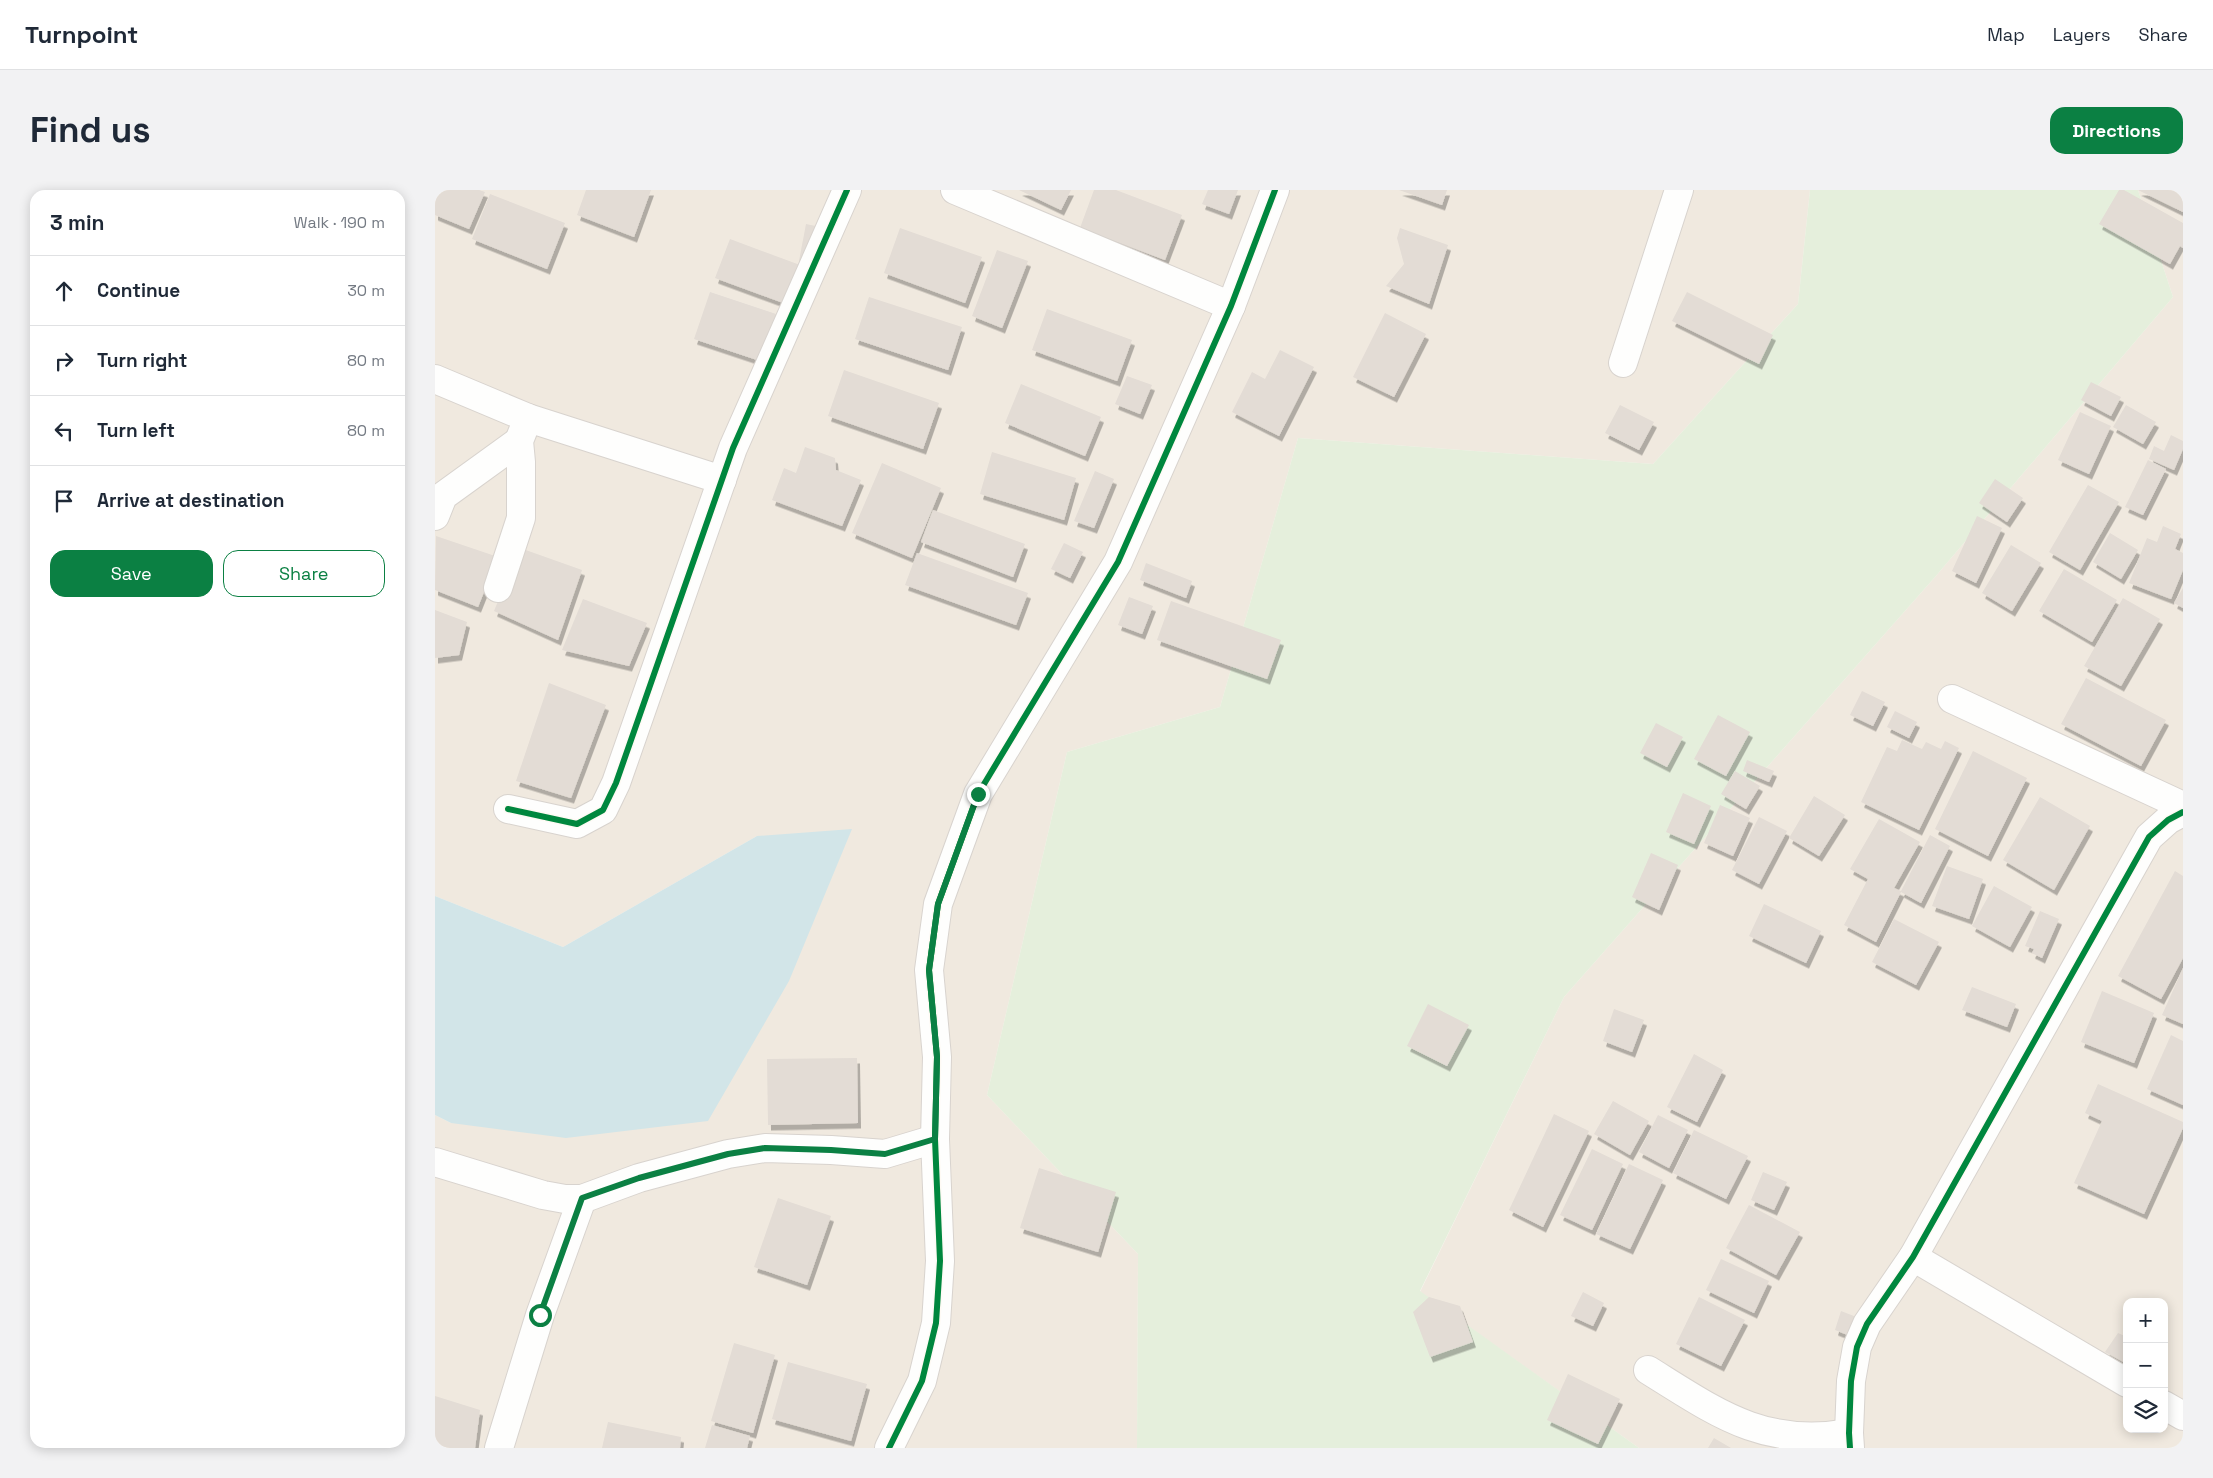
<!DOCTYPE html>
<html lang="en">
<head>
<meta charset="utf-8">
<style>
  body { margin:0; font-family:"Space Grotesk",sans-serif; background:#f2f2f3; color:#1f2937 }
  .controls { position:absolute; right:15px; bottom:15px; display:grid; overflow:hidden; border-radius:10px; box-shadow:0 2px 12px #0003 }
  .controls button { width:45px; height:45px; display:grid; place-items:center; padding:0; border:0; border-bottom:1px solid #e0e1e3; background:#fff; color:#1f2937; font:25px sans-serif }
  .stop { position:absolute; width:15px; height:15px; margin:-11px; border:4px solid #0b8043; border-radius:50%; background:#fff }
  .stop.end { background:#0b8043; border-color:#fff; box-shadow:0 1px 5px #0008 }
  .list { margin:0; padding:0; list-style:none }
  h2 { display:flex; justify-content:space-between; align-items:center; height:65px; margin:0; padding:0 20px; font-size:21px }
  h2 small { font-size:16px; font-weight:400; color:#747a83 }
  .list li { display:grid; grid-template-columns:32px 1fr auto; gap:15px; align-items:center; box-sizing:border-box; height:70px; padding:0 20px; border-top:1px solid #e0e1e3 }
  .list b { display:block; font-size:19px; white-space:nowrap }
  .list em { font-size:16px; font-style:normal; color:#747a83 }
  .actions { display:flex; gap:10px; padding:15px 20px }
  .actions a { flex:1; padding:11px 0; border:1px solid #0b8043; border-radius:15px; text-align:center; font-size:18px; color:#0b8043 }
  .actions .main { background:#0b8043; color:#fff }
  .icon { flex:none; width:28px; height:28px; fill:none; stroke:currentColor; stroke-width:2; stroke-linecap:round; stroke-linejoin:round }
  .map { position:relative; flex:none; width:1748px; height:1258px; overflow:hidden; border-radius:15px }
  header { display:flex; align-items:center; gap:30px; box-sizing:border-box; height:70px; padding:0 25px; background:#fff; border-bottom:1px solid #e0e1e3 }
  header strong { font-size:24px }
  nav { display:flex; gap:28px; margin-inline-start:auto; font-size:18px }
  .intro { display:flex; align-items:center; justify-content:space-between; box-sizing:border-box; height:120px; padding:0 30px }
  h1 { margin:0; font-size:35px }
  .button { padding:12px 22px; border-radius:15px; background:#0b8043; color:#fff; font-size:18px; font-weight:700 }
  main { display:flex; gap:30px; padding:0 30px }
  aside { flex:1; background:#fff; border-radius:15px; box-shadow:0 2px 12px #0003 }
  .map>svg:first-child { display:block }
  .residential { fill:#f0e9df; fill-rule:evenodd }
  .green { fill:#e5efdc }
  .water { fill:#d2e5e8 }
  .building { fill:#e3dcd5; filter:url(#shadow) }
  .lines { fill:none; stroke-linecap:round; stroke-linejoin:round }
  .minor-casing { stroke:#d8d3ce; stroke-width:30 }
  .minor { stroke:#fefefd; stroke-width:28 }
  .cycleway-casing { stroke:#fefaf4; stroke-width:9 }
  .cycleway { stroke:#00873e; stroke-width:6 }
  .route { stroke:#0b8043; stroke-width:6 }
</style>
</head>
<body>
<header>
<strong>Turnpoint</strong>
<nav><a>Map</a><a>Layers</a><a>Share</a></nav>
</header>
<div class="intro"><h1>Find us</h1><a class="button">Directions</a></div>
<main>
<aside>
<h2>3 min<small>Walk · 190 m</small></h2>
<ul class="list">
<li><svg class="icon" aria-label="ahead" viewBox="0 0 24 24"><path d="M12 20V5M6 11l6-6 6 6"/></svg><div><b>Continue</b></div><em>30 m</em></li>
<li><svg class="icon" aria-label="right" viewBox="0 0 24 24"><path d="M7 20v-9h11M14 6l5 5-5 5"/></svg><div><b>Turn right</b></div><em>80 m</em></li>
<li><svg class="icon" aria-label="left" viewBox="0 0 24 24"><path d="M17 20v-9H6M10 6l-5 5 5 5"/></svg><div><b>Turn left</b></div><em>80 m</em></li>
<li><svg class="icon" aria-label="arrive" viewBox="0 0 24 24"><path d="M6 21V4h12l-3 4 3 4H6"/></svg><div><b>Arrive at destination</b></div></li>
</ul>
<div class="actions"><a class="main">Save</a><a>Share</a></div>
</aside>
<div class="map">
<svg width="1748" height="1258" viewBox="0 0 1748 1258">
  <defs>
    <filter id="shadow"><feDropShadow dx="3" dy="5.5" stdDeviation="0" flood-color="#0004"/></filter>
  </defs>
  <rect width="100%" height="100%" fill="#f8f6f0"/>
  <g class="residential">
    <path d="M0 0H1375L1363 114 1218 274 863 248 785 517 632 562 552 905 703 1064 702 1258H0V925L16 933 322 646 128 757 0 706Z"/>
    <path d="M1703 0H1748V1258H1204L985 1102 1129 807 1500 387 1738 107ZM1692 1112H1729V1239H1692Z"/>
  </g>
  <path class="green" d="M1375 0H1703L1738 107 1500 387 1129 807 985 1101 1204 1258H702L703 1064 552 905 632 562 785 517 863 248 1218 274 1363 114Z"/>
  <path class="water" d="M417 639 354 791 273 931 131 948 16 933 0 925V706L128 757 322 646Z"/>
  <g class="building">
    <path d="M0 0H44L50 2 34 39 0 25Z"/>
    <path d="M151 0H216L199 47 142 25Z"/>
    <path d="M584 0H636L626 20Z"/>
    <path d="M659 0H681L747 25 730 70 645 38Z"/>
    <path d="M773 0H803L794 24 767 14Z"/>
    <path d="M964 0H1012L1007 15Z"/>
    <path d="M1684 0H1689L1748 33V58L1745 56 1735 74 1664 34Z"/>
    <path d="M1703 0H1748V22Z"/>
    <path d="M55 4 130 33 112 79 37 49Z"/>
    <path d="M371 34 390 38 376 73 364 71Z"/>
    <path d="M465 38 547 67 530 113 449 83Z"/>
    <path d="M965 38 1013 55 994 114 951 96 969 74 962 48Z"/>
    <path d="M295 49 365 75 351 114 280 88Z"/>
    <path d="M562 60 593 71 567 138 537 126Z"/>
    <path d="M275 102 341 124 325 171 259 149Z"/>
    <path d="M1252 102 1338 145 1324 174 1237 131Z"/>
    <path d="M434 107 527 137 513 180 420 149Z"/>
    <path d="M612 119 697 150 682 191 597 160Z"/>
    <path d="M950 123 991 144 959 207 918 187Z"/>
    <path d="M845 160 879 177 844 246 797 222 817 182 830 189Z"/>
    <path d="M409 180 504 213 488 259 393 226Z"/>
    <path d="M692 186 717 195 705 224 680 214Z"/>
    <path d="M1656 192 1686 207 1676 226 1646 210Z"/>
    <path d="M586 194 666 227 650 266 570 233Z"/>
    <path d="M1185 215 1219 232 1204 260 1170 243Z"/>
    <path d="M1691 215 1721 232 1708 254 1678 237Z"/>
    <path d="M1645 222 1676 236 1654 284 1623 270Z"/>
    <path d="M1736 245 1748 251V259L1739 280 1714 269 1719 256 1729 261Z"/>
    <path d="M370 257 400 268 401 280 426 290 407 336 337 310 349 278 361 283Z"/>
    <path d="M557 262 641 288 629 330 545 304Z"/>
    <path d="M1713 270 1731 279 1708 325 1690 317Z"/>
    <path d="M447 273 506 298 477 368 417 343Z"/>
    <path d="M660 281 679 289 659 338 639 331Z"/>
    <path d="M1560 289 1588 308 1572 332 1544 313Z"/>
    <path d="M1653 295 1684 312 1645 380 1614 362Z"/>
    <path d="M498 320 590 354 578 387 486 352Z"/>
    <path d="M1542 326 1567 338 1541 393 1517 381Z"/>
    <path d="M1728 336 1746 344 1740 359 1748 363V380L1736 409 1694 393 1712 348 1722 352Z"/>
    <path d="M1675 343 1703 360 1686 389 1658 372Z"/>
    <path d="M1 346 63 367 43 417 0 400Z"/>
    <path d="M629 353 648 362 635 388 616 379Z"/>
    <path d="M1576 355 1606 373 1577 421 1547 403Z"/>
    <path d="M85 358 147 380 123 450 59 421Z"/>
    <path d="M482 363 593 403 581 435 470 395Z"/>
    <path d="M711 373 757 391 751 408 705 390Z"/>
    <path d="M1629 379 1682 410 1657 452 1604 421Z"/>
    <path d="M1748 398V418L1739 413Z"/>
    <path d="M694 407 718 416 707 444 683 435Z"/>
    <path d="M1688 408 1725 429 1686 496 1649 476Z"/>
    <path d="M148 409 212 433 194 476 127 460Z"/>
    <path d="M736 411 846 450 832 489 722 450Z"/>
    <path d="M0 420 32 432 24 465 0 468Z"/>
    <path d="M1651 488 1731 530 1706 576 1626 534Z"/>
    <path d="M114 493 171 515 136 608 81 591Z"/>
    <path d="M1427 501 1450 512 1438 536 1415 525Z"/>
    <path d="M1460 521 1482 532 1474 548 1452 537Z"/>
    <path d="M1283 525 1315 542 1291 586 1259 569Z"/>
    <path d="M1221 533 1248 547 1232 577 1205 563Z"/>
    <path d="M1467 550 1487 559 1491 552 1506 559 1510 551 1524 558 1484 640 1426 612 1452 557 1462 561Z"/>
    <path d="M1538 561 1592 588 1553 666 1500 639Z"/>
    <path d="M1312 570 1339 581 1334 592 1308 581Z"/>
    <path d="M1300 581 1325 596 1311 619 1286 604Z"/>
    <path d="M1248 603 1276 616 1259 654 1231 642Z"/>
    <path d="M1379 606 1410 625 1384 666 1354 648Z"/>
    <path d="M1605 607 1655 636 1619 700 1568 670Z"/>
    <path d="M1285 615 1315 628 1298 666 1269 653Z"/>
    <path d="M1324 627 1352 641 1324 694 1297 680Z"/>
    <path d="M1444 629 1485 652 1459 698 1466 701 1495 645 1515 656 1486 713 1466 702 1441 752 1409 735 1433 689 1415 679Z"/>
    <path d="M1216 663 1243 675 1224 720 1197 707Z"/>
    <path d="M1512 676 1548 689 1534 729 1497 716Z"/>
    <path d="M1740 681 1748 686V768L1726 809 1683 786Z"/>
    <path d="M1559 696 1597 717 1575 757 1537 736Z"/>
    <path d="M1329 714 1386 741 1371 773 1314 746Z"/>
    <path d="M1605 721 1624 729 1607 768 1597 763 1599 759 1590 756Z"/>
    <path d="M1459 729 1504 752 1481 795 1437 772Z"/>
    <path d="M1748 778V834L1727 825Z"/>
    <path d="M1537 797 1581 814 1572 837 1527 820Z"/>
    <path d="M1667 801 1719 823 1699 873 1646 852Z"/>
    <path d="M993 814 1034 835 1012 876 972 856Z"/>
    <path d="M1179 819 1209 830 1197 862 1168 851Z"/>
    <path d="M1736 845 1748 851V915L1712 899Z"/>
    <path d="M1259 864 1288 880 1262 932 1232 917Z"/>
    <path d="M422 868 423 933 333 935 332 869Z"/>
    <path d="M1663 894 1748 932V938L1709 1024 1639 993 1667 931 1650 923Z"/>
    <path d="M1178 911 1214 931 1195 965 1159 944Z"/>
    <path d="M1119 924 1154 941 1108 1037 1074 1020Z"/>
    <path d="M1223 925 1253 940 1234 978 1204 962Z"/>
    <path d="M1259 940 1313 966 1291 1009 1238 983Z"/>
    <path d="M1157 959 1188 974 1157 1040 1125 1025Z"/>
    <path d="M1194 974 1228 990 1195 1059 1161 1044Z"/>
    <path d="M604 978 681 1002 663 1062 585 1038Z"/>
    <path d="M1328 982 1352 992 1339 1020 1316 1010Z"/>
    <path d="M343 1008 396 1026 372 1095 319 1077Z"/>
    <path d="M1314 1015 1365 1042 1341 1085 1291 1058Z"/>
    <path d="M1286 1069 1334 1091 1319 1123 1271 1100Z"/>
    <path d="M1148 1102 1169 1113 1158 1136 1136 1126Z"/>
    <path d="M994 1107 1025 1116 1038 1152 995 1167 978 1122Z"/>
    <path d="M1264 1107 1310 1130 1286 1176 1241 1154Z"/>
    <path d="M1406 1121 1429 1130 1425 1150 1400 1140Z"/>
    <path d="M1683 1143 1692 1147V1174L1670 1162Z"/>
    <path d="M299 1153 340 1165 318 1243 276 1231Z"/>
    <path d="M353 1172 432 1194 416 1251 337 1229Z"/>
    <path d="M1133 1184 1185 1209 1163 1254 1112 1230Z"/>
    <path d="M0 1206 45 1220 40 1258H0Z"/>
    <path d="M173 1232 246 1247 245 1258H167Z"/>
    <path d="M277 1235 315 1246 312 1258H270Z"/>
    <path d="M1279 1248 1296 1258H1273Z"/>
  </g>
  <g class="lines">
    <defs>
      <g id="minor">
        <path d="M520 0 796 116"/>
        <path d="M1188 173 1244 0"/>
        <path d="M0 189 93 228 287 290"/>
        <path d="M0 326 8 306 84 251"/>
        <path d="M63 398 86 328V272L84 251 93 228"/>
        <path d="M1517 509 1748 616"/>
        <path d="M73 619 142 634 168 620 181 593 298 258 412 0"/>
        <path d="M0 972 108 1005 130 1009H147L204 988 293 964 330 958 396 960 450 964 500 949"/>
        <path d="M1478 1067 1692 1193"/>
        <path d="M1213 1180C1282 1223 1329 1258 1414 1243"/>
        <path d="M1729 1215 1748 1226"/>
        <path d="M64 1258 105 1125 147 1009"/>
        <path d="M454 1258 487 1191 501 1133 505 1071 500 949 502 867 494 780 503 714 543 604 683 372 796 116 840 0"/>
        <path d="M1415 1258 1414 1243 1416 1191 1422 1157 1432 1134 1478 1067 1714 647 1733 630 1748 622"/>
      </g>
    </defs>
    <use href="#minor" class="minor-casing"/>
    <use href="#minor" class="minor"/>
    <defs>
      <g id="cycleway">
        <path d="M73 619 142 634 168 620 181 593 298 258 412 0"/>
        <path d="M454 1258 487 1191 501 1133 505 1071 500 949 502 867 494 780 503 714 543 604 683 372 796 116 840 0"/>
        <path d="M1415 1258 1414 1243 1416 1191 1422 1157 1432 1134 1478 1067 1714 647 1733 630 1748 622"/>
      </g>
    </defs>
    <use href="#cycleway" class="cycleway-casing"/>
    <use href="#cycleway" class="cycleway"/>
  </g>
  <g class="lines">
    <path class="route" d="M105 1125 147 1008 204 988 293 964 330 958 396 960 450 964 500 949 502 867 494 780 503 714 543 604"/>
  </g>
</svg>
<div class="controls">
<button>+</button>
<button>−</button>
<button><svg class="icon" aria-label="layers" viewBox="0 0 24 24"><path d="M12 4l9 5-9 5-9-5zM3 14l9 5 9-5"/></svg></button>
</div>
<div class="stop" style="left:105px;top:1125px"></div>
<div class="stop end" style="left:543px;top:604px"></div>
</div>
</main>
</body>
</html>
